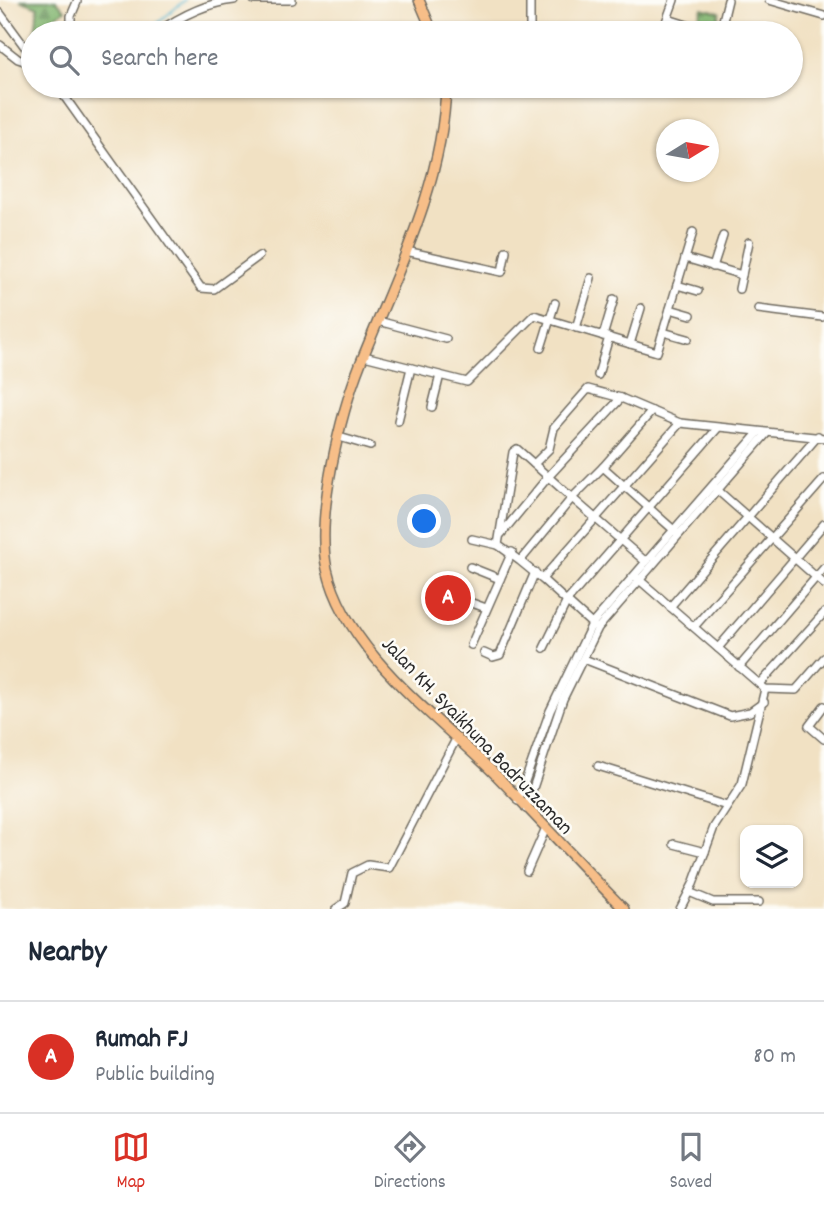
<!DOCTYPE html>
<html lang="en">
<head>
<meta charset="utf-8">
<style>
  body { margin:0; font-family:Dekko,sans-serif; background:#f6f6f7; color:#1f2937 }
  .controls { position:absolute; right:21px; bottom:21px; display:grid; overflow:hidden; border-radius:14px; box-shadow:0 2px 5px #0004 }
  .controls button { width:63px; height:63px; display:grid; place-items:center; padding:0; border:0; border-bottom:2px solid #e0e1e3; background:#fff; color:#1f2937; font:35px sans-serif }
  .compass { position:absolute; left:656px; top:119px; width:63px; height:63px; border-radius:50%; background:#fff; box-shadow:0 2px 5px #0004; rotate:79deg }
  .you { position:absolute; left:425px; top:522px; width:24px; height:24px; margin:-18px; border:5px solid #fff; border-radius:50%; background:#1a73e8; box-shadow:0 0 0 10px #1a73e833 }
  .badge { display:grid; place-items:center; width:46px; height:46px; border-radius:50%; background:#d93025; color:#fff; font-size:23px; font-weight:700 }
  .pin { position:absolute; translate:-50% -50%; border:4px solid #fff; box-shadow:0 2px 7px #0006 }
  .list { margin:0; padding:0; list-style:none }
  h2 { display:flex; justify-content:space-between; align-items:center; height:91px; margin:0; padding:0 28px; font-size:30px }
  h2 small { font-size:23px; font-weight:400; color:#747a83 }
  .list li { display:grid; grid-template-columns:46px 1fr auto; gap:21px; align-items:center; box-sizing:border-box; height:112px; padding:0 28px; border-top:2px solid #e0e1e3 }
  .list b { display:block; font-size:26px; white-space:nowrap }
  .list p { margin:0; font-size:23px; white-space:nowrap; color:#747a83 }
  .list em { font-size:23px; font-style:normal; color:#747a83 }
  .icon { flex:none; width:38px; height:38px; fill:none; stroke:currentColor; stroke-width:2; stroke-linecap:round; stroke-linejoin:round }
  .map { position:relative; flex:none; width:824px; height:909px; overflow:hidden }
  .search { position:absolute; background:#fff; box-shadow:0 2px 5px #0004; left:21px; right:21px; top:21px; height:77px; display:flex; align-items:center; gap:18px; box-sizing:border-box; padding:0 24px; border-radius:38px; color:#747a83; font-size:26px }
  .sheet { height:203px; background:#fff }
  nav { display:flex; justify-content:space-around; align-items:center; box-sizing:border-box; height:98px; border-top:2px solid #e0e1e3; background:#fff; font-size:19px; color:#747a83 }
  nav a { display:grid; justify-items:center; gap:4px }
  nav .on { color:#d93025 }
  .map>svg:first-child { display:block }
  .forest { fill:url(#forest-firs); stroke:#58714e; stroke-width:2 }
  .lines { fill:none; stroke-linecap:round; stroke-linejoin:round }
  .stream { stroke:#49afc8; stroke-width:2 }
  .minor-casing { stroke:#706b60; stroke-width:10 }
  .major-casing { stroke:#706b60; stroke-width:12 }
  .minor { stroke:#fff; stroke-width:7 }
  .major { stroke:#f7be88; stroke-width:9 }
  .labels { text-anchor:middle; stroke-width:5; stroke-linejoin:round; paint-order:stroke }
  .street-label { font-size:21px; fill:#2b2b2b; stroke:#fdfcf7 }
</style>
</head>
<body>
<div class="map">
<svg width="824" height="909" viewBox="0 0 824 909">
  <defs>
    <pattern id="forest-firs" width="22" height="20" patternUnits="userSpaceOnUse" patternTransform="scale(1.75)"><rect width="22" height="20" fill="#84b772"/><path d="M5 1l3.5 6h-7zM16 11l3.5 6h-7z" fill="#6c955e"/></pattern>
  </defs>
  <rect width="100%" height="100%" fill="#fdfcf7"/>
  <filter id="ink" filterUnits="userSpaceOnUse"><feTurbulence type="fractalNoise" baseFrequency=".0143" numOctaves="2"/><feDisplacementMap in="SourceGraphic" scale="14" xChannelSelector="R" yChannelSelector="G"/><feConvolveMatrix kernelMatrix="1 2 1 2 8 2 1 2 1" color-interpolation-filters="sRGB"/></filter>
  <filter id="wash" filterUnits="userSpaceOnUse"><feTurbulence type="fractalNoise" baseFrequency=".00686" numOctaves="4" result="noise"/><feDisplacementMap in="SourceGraphic" scale="28" xChannelSelector="R" yChannelSelector="G"/><feGaussianBlur stdDeviation="1.57" result="paint"/><feColorMatrix in="noise" values="0 0 0 0 0 0 0 0 0 0 0 0 0 0 0 0 0 1.4 0 .05"/><feComposite in="paint" operator="in"/></filter>
  <g filter="url(#wash)">
    <rect width="100%" height="100%" fill="#f1e1c3"/>
    <g class="forest">
      <path d="M20 0H56L65 10 51 20V33H35L38 7Z"/>
      <path d="M702 8 720 12 716 31 696 26Z"/>
    </g>
    <g class="lines">
      <path class="stream" d="M146 33 185 0"/>
    </g>
  </g>
  <g filter="url(#ink)">
    <g class="lines">
      <defs>
        <g id="minor">
          <path d="M254 0H292"/>
          <path d="M769 0 824 16"/>
          <path d="M0 13 33 58"/>
          <path d="M668 19 712 33"/>
          <path d="M530 29V0"/>
          <path d="M71 33V16L77 2"/>
          <path d="M156 33C179 17 206 3 234 0"/>
          <path d="M662 33 674 0"/>
          <path d="M720 33 728 0"/>
          <path d="M0 45 18 59 33 64"/>
          <path d="M57 86 201 288 214 289 259 256"/>
          <path d="M406 251 502 272 506 251"/>
          <path d="M685 258 742 275"/>
          <path d="M713 267 723 236"/>
          <path d="M677 285 698 291"/>
          <path d="M739 289 749 242"/>
          <path d="M670 309 691 315"/>
          <path d="M758 309 822 317"/>
          <path d="M378 321 446 339"/>
          <path d="M576 328 591 278"/>
          <path d="M663 332 688 339"/>
          <path d="M603 336 614 299"/>
          <path d="M630 344 641 308"/>
          <path d="M541 348 555 303"/>
          <path d="M364 356 467 382 534 315 657 352 693 232"/>
          <path d="M598 375 609 337"/>
          <path d="M432 407 440 375"/>
          <path d="M398 421 411 368"/>
          <path d="M339 437 370 446"/>
          <path d="M534 464 549 449 554 428 588 389 621 398 680 423 824 438"/>
          <path d="M603 467 652 411"/>
          <path d="M715 488 824 584"/>
          <path d="M501 534 548 477 621 398"/>
          <path d="M472 539 498 545"/>
          <path d="M520 561 498 545 513 452 517 449 572 498 520 561 542 579"/>
          <path d="M646 562 572 498 603 467 676 532"/>
          <path d="M470 567 500 579"/>
          <path d="M636 577 765 689 796 690 824 658"/>
          <path d="M458 598 486 608"/>
          <path d="M670 607 818 436"/>
          <path d="M594 626 542 579 680 423"/>
          <path d="M694 627 824 479"/>
          <path d="M471 645 512 552"/>
          <path d="M544 648 567 601 717 429"/>
          <path d="M718 648 824 524"/>
          <path d="M484 653 493 657 500 655 535 572"/>
          <path d="M584 659 730 716 750 712 764 702"/>
          <path d="M739 667 824 568"/>
          <path d="M760 684 824 613"/>
          <path d="M824 706 809 726 824 739"/>
          <path d="M598 766 727 806"/>
          <path d="M518 801 550 711 592 624 758 433"/>
          <path d="M526 809 563 699 598 628 767 433"/>
          <path d="M674 844 705 852"/>
          <path d="M527 871 545 830"/>
          <path d="M689 892 713 902H759"/>
          <path d="M336 909 345 903 352 873 368 865 389 868 456 739"/>
          <path d="M680 909 693 884 714 827 742 784 765 689"/>
        </g>
        <g id="major">
          <path d="M419 0 433 33"/>
          <path d="M446 86C443 184 397 272 361 362 341 412 315 516 327 569 346 653 438 717 496 775 539 819 580 865 624 909"/>
        </g>
      </defs>
      <use href="#minor" class="minor-casing"/>
      <use href="#major" class="major-casing"/>
      <use href="#minor" class="minor"/>
      <use href="#major" class="major"/>
    </g>
  </g>
  <g class="labels">
    <g class="street-label">
      <text transform="translate(478 735) rotate(46)" y="7">Jalan KH. Syaikhuna Badruzzaman</text>
    </g>
  </g>
</svg>
<div class="controls">
<button><svg class="icon" aria-label="layers" viewBox="0 0 24 24"><path d="M12 4l9 5-9 5-9-5zM3 14l9 5 9-5"/></svg></button>
</div>
<svg class="compass" viewBox="-18 -18 36 36"><path d="M0-13l5 13h-10z" fill="#e53935"/><path d="M0 13l5-13h-10z" fill="#747a83"/></svg>
<div class="you"></div>
<div class="pin badge" style="left:448px;top:598px">A</div>
<div class="search"><svg class="icon" aria-label="search" viewBox="0 0 24 24"><circle cx="10" cy="10" r="6"/><path d="M15 15l6 6"/></svg>Search here</div>
</div>
<section class="sheet">
<h2>Nearby<small></small></h2>
<ul class="list">
<li><span class="badge">A</span><div><b>Rumah FJ</b><p>Public building</p></div><em>80 m</em></li>
</ul>
</section>
<nav>
<a class="on"><svg class="icon" aria-label="map" viewBox="0 0 24 24"><path d="M3 6l6-2 6 2 6-2v14l-6 2-6-2-6 2zM9 4v14M15 6v14"/></svg>Map</a>
<a><svg class="icon" aria-label="directions" viewBox="0 0 24 24"><path d="M12 3l9 9-9 9-9-9zM9 14v-3h6M13 9l2 2-2 2"/></svg>Directions</a>
<a><svg class="icon" aria-label="saved" viewBox="0 0 24 24"><path d="M7 4h10v16l-5-4-5 4z"/></svg>Saved</a>
</nav>
</body>
</html>
